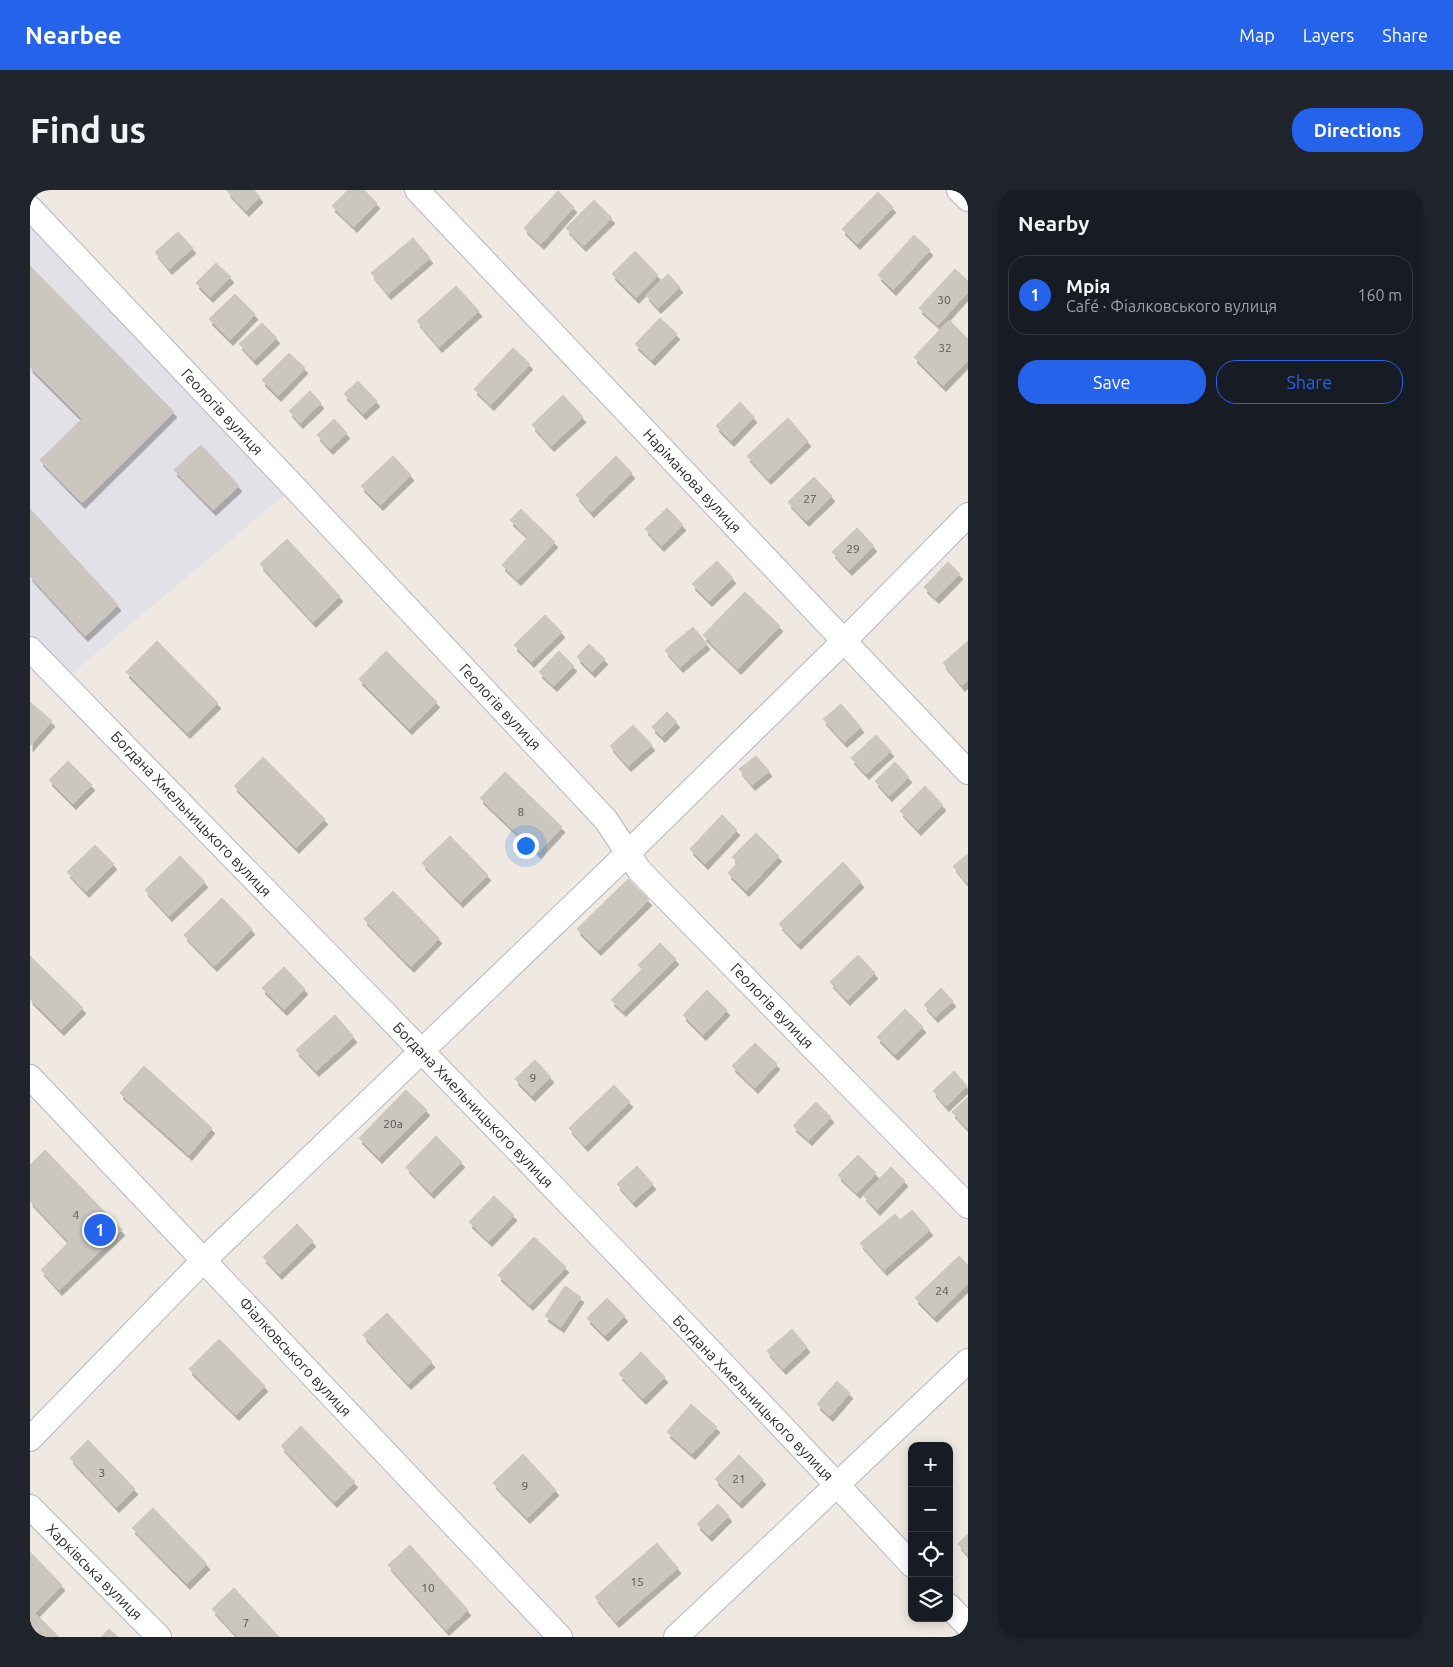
<!DOCTYPE html>
<html lang="en">
<head>
<meta charset="utf-8">
<style>
  body { margin:0; font-family:Ubuntu,sans-serif; background:#20242c; color:#f1f3f6 }
  .controls { position:absolute; right:15px; bottom:15px; display:grid; overflow:hidden; border-radius:10px; box-shadow:0 2px 12px #0003 }
  .controls button { width:45px; height:45px; display:grid; place-items:center; padding:0; border:0; border-bottom:1px solid #363941; background:#171b24; color:#f1f3f6; font:25px sans-serif }
  .you { position:absolute; left:495px; top:655px; width:18px; height:18px; margin:-12px; border:4px solid #fff; border-radius:50%; background:#1a73e8; box-shadow:0 0 0 8px #1a73e833 }
  .badge { display:grid; place-items:center; width:32px; height:32px; border-radius:50%; background:#2563eb; color:#fff; font-size:16px; font-weight:700 }
  .pin { position:absolute; translate:-50% -50%; border:2px solid #fff; box-shadow:0 1px 5px #0006 }
  .list { margin:0; padding:0; list-style:none }
  h2 { display:flex; justify-content:space-between; align-items:center; height:65px; margin:0; padding:0 20px; font-size:21px }
  h2 small { font-size:16px; font-weight:400; color:#9ea1a6 }
  .list li { display:grid; grid-template-columns:32px 1fr auto; gap:15px; align-items:center; box-sizing:border-box; height:80px; margin:0 10px 10px; padding:0 10px; border:1px solid #363941; border-radius:20px }
  .list b { display:block; font-size:19px; white-space:nowrap }
  .list p { margin:0; font-size:16px; white-space:nowrap; color:#9ea1a6 }
  .list em { font-size:16px; font-style:normal; color:#9ea1a6 }
  .actions { display:flex; gap:10px; padding:15px 20px }
  .actions a { flex:1; padding:11px 0; border:1px solid #2563eb; border-radius:20px; text-align:center; font-size:18px; color:#2563eb }
  .actions .main { background:#2563eb; color:#fff }
  .icon { flex:none; width:28px; height:28px; fill:none; stroke:currentColor; stroke-width:2; stroke-linecap:round; stroke-linejoin:round }
  .map { position:relative; flex:none; width:938px; height:1447px; overflow:hidden; border-radius:20px }
  header { display:flex; align-items:center; gap:30px; box-sizing:border-box; height:70px; padding:0 25px; background:#2563eb; color:#fff }
  header strong { font-size:24px }
  nav { display:flex; gap:28px; margin-inline-start:auto; font-size:18px }
  .intro { display:flex; align-items:center; justify-content:space-between; box-sizing:border-box; height:120px; padding:0 30px }
  h1 { margin:0; font-size:35px }
  .button { padding:12px 22px; border-radius:20px; background:#2563eb; color:#fff; font-size:18px; font-weight:700 }
  main { display:flex; gap:30px; padding:0 30px }
  aside { flex:1; background:#171b24; border-radius:20px; box-shadow:0 2px 12px #0003 }
  .map>svg:first-child { display:block }
  .industrial { fill:#e3e1e8 }
  .building { fill:#cbc7bf; stroke:#cbc5ba; filter:url(#shadow) }
  .lines { fill:none; stroke-linecap:round; stroke-linejoin:round }
  .minor-casing { stroke:#b4b7c1; stroke-width:26 }
  .minor { stroke:#fff; stroke-width:24 }
  .labels { text-anchor:middle; stroke-width:5; stroke-linejoin:round; paint-order:stroke }
  .number-label { font-size:12px; fill:#555452 }
  .street-label { font-size:15px; fill:#2e2e2e; stroke:#fff }
</style>
</head>
<body>
<header>
<strong>Nearbee</strong>
<nav><a>Map</a><a>Layers</a><a>Share</a></nav>
</header>
<div class="intro"><h1>Find us</h1><a class="button">Directions</a></div>
<main>
<div class="map">
<svg width="938" height="1447" viewBox="0 0 938 1447">
  <defs>
    <filter id="shadow"><feDropShadow dx="3" dy="5.5" stdDeviation="0" flood-color="#0004"/></filter>
  </defs>
  <rect width="100%" height="100%" fill="#efe9e1"/>
  <path class="industrial" d="M0 19 264 297 33 491 0 451Z"/>
  <g class="building">
    <path d="M199 0H224L230 7 216 21 197 1Z"/>
    <path d="M318 0H334L347 13 324 37 302 16Z"/>
    <path d="M528 1 544 17 511 54 494 38Z"/>
    <path d="M848 2 863 17 827 54 812 39Z"/>
    <path d="M564 10 582 28 553 56 536 38Z"/>
    <path d="M148 42 163 58 139 79 125 62Z"/>
    <path d="M884 45 900 60 863 100 848 85Z"/>
    <path d="M383 48 400 68 358 104 341 83Z"/>
    <path d="M605 61 628 85 606 108 582 84Z"/>
    <path d="M186 73 201 87 180 107 166 93Z"/>
    <path d="M0 76 144 222 52 313 10 270 52 229 0 177Z"/>
    <path d="M925 79 938 91V102L908 135 889 118Z"/>
    <path d="M638 84 650 97 628 118 616 105Z"/>
    <path d="M426 96 449 121 409 157 387 131Z"/>
    <path d="M205 104 225 124 200 150 179 129Z"/>
    <path d="M630 128 647 144 622 170 605 154Z"/>
    <path d="M919 130 938 149V170L913 196 884 167Z"/>
    <path d="M232 133 247 148 224 170 209 154Z"/>
    <path d="M483 158 500 174 461 215 444 199Z"/>
    <path d="M259 163 275 178 248 206 232 190Z"/>
    <path d="M328 191 347 211 333 224 314 204Z"/>
    <path d="M280 201 291 213 270 233 259 221Z"/>
    <path d="M533 205 553 227 521 256 502 235Z"/>
    <path d="M710 212 724 227 701 251 686 236Z"/>
    <path d="M758 228 778 251 738 289 717 266Z"/>
    <path d="M304 229 317 243 300 259 287 245Z"/>
    <path d="M171 255 209 296 183 320 144 280Z"/>
    <path d="M363 266 381 285 350 315 331 296Z"/>
    <path d="M586 266 602 283 561 322 546 305Z"/>
    <path d="M784 287 802 306 776 331 758 312Z"/>
    <path d="M637 318 653 335 631 356 615 339Z"/>
    <path d="M0 319 88 415 55 446 0 386Z"/>
    <path d="M491 319 525 352 488 390 472 375 498 347 480 330Z"/>
    <path d="M827 338 844 356 819 380 802 362Z"/>
    <path d="M257 349 310 406 283 432 230 374Z"/>
    <path d="M687 371 703 388 679 411 662 394Z"/>
    <path d="M918 372 930 384 906 408 894 397Z"/>
    <path d="M715 402 750 436 708 479 673 445Z"/>
    <path d="M515 425 532 442 501 472 484 455Z"/>
    <path d="M663 437 677 454 650 477 635 460Z"/>
    <path d="M127 451 188 513 157 543 96 482Z"/>
    <path d="M938 451V490L932 496 913 473Z"/>
    <path d="M559 454 575 469 562 482 547 467Z"/>
    <path d="M356 461 407 512 379 539 329 489Z"/>
    <path d="M529 461 544 476 524 496 509 482Z"/>
    <path d="M0 512 22 531 0 556Z"/>
    <path d="M811 514 831 537 814 552 793 529Z"/>
    <path d="M637 522 647 532 632 547 622 537Z"/>
    <path d="M603 535 622 555 598 576 580 556Z"/>
    <path d="M846 545 861 561 836 584 821 568Z"/>
    <path d="M726 566 739 581 722 595 709 579Z"/>
    <path d="M233 567 295 629 266 658 204 596Z"/>
    <path d="M38 571 62 595 43 614 19 590Z"/>
    <path d="M865 572 879 587 859 606 845 591Z"/>
    <path d="M475 582 532 637 508 663 450 608Z"/>
    <path d="M895 596 913 615 888 640 870 621Z"/>
    <path d="M692 625 707 640 675 674 660 659Z"/>
    <path d="M726 643 749 666 716 701 698 683 708 672 702 667Z"/>
    <path d="M420 646 458 685 430 712 392 673Z"/>
    <path d="M65 655 84 674 56 702 37 682Z"/>
    <path d="M938 664V692L937 693 923 676Z"/>
    <path d="M150 666 175 692 139 726 115 700Z"/>
    <path d="M813 672 831 692 768 754 749 734Z"/>
    <path d="M598 689 619 710 568 760 547 739Z"/>
    <path d="M363 701 409 748 381 777 334 729Z"/>
    <path d="M192 708 222 739 184 776 154 745Z"/>
    <path d="M630 753 646 769 593 821 581 810 612 779 608 775Z"/>
    <path d="M828 765 845 783 817 810 800 792Z"/>
    <path d="M0 766 53 818 31 840 0 809Z"/>
    <path d="M254 777 275 799 254 820 232 798Z"/>
    <path d="M911 798 923 811 905 827 894 815Z"/>
    <path d="M677 800 697 820 673 845 653 825Z"/>
    <path d="M875 819 893 837 865 865 847 847Z"/>
    <path d="M305 825 324 847 286 881 266 860Z"/>
    <path d="M725 853 747 874 725 898 702 876Z"/>
    <path d="M505 870 521 887 502 906 485 889Z"/>
    <path d="M114 876 182 938 159 965 90 903Z"/>
    <path d="M924 881 937 896 916 916 903 901Z"/>
    <path d="M584 895 600 912 555 956 539 938Z"/>
    <path d="M376 900 397 920 349 968 329 948Z"/>
    <path d="M938 907V939L922 922Z"/>
    <path d="M786 912 801 927 779 950 763 936Z"/>
    <path d="M406 946 432 972 401 1003 376 977Z"/>
    <path d="M15 960 92 1040 29 1100 11 1080 39 1052 0 1011V975Z"/>
    <path d="M828 965 846 983 827 1003 808 985Z"/>
    <path d="M607 976 623 994 603 1012 587 994Z"/>
    <path d="M861 977 875 991 847 1020 833 1005Z"/>
    <path d="M464 1006 484 1025 459 1051 439 1032Z"/>
    <path d="M882 1020 900 1040 854 1080 830 1053 865 1024 870 1030Z"/>
    <path d="M267 1034 283 1051 249 1084 233 1067Z"/>
    <path d="M504 1047 536 1077 500 1115 468 1085Z"/>
    <path d="M929 1066 938 1075V1094L904 1127 885 1108Z"/>
    <path d="M535 1096 551 1107 531 1137 515 1126Z"/>
    <path d="M577 1108 595 1126 575 1146 557 1128Z"/>
    <path d="M357 1123 402 1172 378 1194 333 1145Z"/>
    <path d="M762 1139 777 1157 753 1179 737 1161Z"/>
    <path d="M189 1149 235 1196 206 1225 159 1179Z"/>
    <path d="M611 1162 635 1187 613 1209 589 1184Z"/>
    <path d="M807 1191 820 1203 800 1226 787 1214Z"/>
    <path d="M661 1214 687 1237 662 1264 637 1242Z"/>
    <path d="M271 1236 325 1292 304 1312 251 1256Z"/>
    <path d="M58 1250 105 1299 86 1317 40 1268Z"/>
    <path d="M493 1264 526 1300 497 1328 463 1293Z"/>
    <path d="M709 1265 733 1289 709 1313 685 1289Z"/>
    <path d="M688 1314 699 1326 679 1346 667 1334Z"/>
    <path d="M123 1318 177 1374 157 1394 102 1338Z"/>
    <path d="M938 1344V1365L928 1354Z"/>
    <path d="M627 1353 648 1378 586 1432 565 1407Z"/>
    <path d="M380 1355 438 1420 416 1440 358 1375Z"/>
    <path d="M0 1362 32 1395 5 1423 29 1447H0Z"/>
    <path d="M204 1398 249 1447H208L182 1419Z"/>
    <path d="M79 1439 88 1447H71Z"/>
  </g>
  <g class="lines">
    <defs>
      <g id="minor">
        <path d="M387 0 938 582"/>
        <path d="M929 0 938 9"/>
        <path d="M0 18 264 297 576 630 609 680 938 1016"/>
        <path d="M0 459C296 763 593 1065 882 1375"/>
        <path d="M0 887 530 1447"/>
        <path d="M0 1249 173 1071 598 663 814 451 938 325"/>
        <path d="M0 1317 129 1447"/>
        <path d="M919 1416 938 1436"/>
        <path d="M646 1447 938 1171"/>
      </g>
    </defs>
    <use href="#minor" class="minor-casing"/>
    <use href="#minor" class="minor"/>
  </g>
  <g class="labels">
    <g class="number-label">
      <text x="914" y="114">30</text>
      <text x="915" y="162">32</text>
      <text x="780" y="313">27</text>
      <text x="823" y="363">29</text>
      <text x="491" y="626">8</text>
      <text x="503" y="892">9</text>
      <text x="363" y="938">20а</text>
      <text x="46" y="1029">4</text>
      <text x="912" y="1105">24</text>
      <text x="72" y="1287">3</text>
      <text x="709" y="1293">21</text>
      <text x="495" y="1300">9</text>
      <text x="607" y="1396">15</text>
      <text x="398" y="1402">10</text>
      <text x="216" y="1437">7</text>
    </g>
    <g class="street-label">
      <text transform="translate(192 222) rotate(47)" y="5">Геологів вулиця</text>
      <text transform="translate(662 291) rotate(47)" y="5">Наріманова вулиця</text>
      <text transform="translate(470 517) rotate(47)" y="5">Геологів вулиця</text>
      <text transform="translate(161 624) rotate(46)" y="5">Богдана Хмельницького вулиця</text>
      <text transform="translate(742 816) rotate(46)" y="5">Геологів вулиця</text>
      <text transform="translate(443 915) rotate(46)" y="5">Богдана Хмельницького вулиця</text>
      <text transform="translate(265 1167) rotate(47)" y="5">Фіалковського вулиця</text>
      <text transform="translate(723 1208) rotate(46)" y="5">Богдана Хмельницького вулиця</text>
      <text transform="translate(64 1382) rotate(45)" y="5">Харківська вулиця</text>
    </g>
  </g>
</svg>
<div class="controls">
<button>+</button>
<button>−</button>
<button><svg class="icon" aria-label="locate" viewBox="0 0 24 24"><circle cx="12" cy="12" r="6"/><path d="M12 2v4M12 18v4M2 12h4M18 12h4"/></svg></button>
<button><svg class="icon" aria-label="layers" viewBox="0 0 24 24"><path d="M12 4l9 5-9 5-9-5zM3 14l9 5 9-5"/></svg></button>
</div>
<div class="you"></div>
<div class="pin badge" style="left:70px;top:1040px">1</div>
</div>
<aside>
<h2>Nearby<small></small></h2>
<ul class="list">
<li><span class="badge">1</span><div><b>Мрія</b><p>Café · Фіалковського вулиця</p></div><em>160 m</em></li>
</ul>
<div class="actions"><a class="main">Save</a><a>Share</a></div>
</aside>
</main>
</body>
</html>
